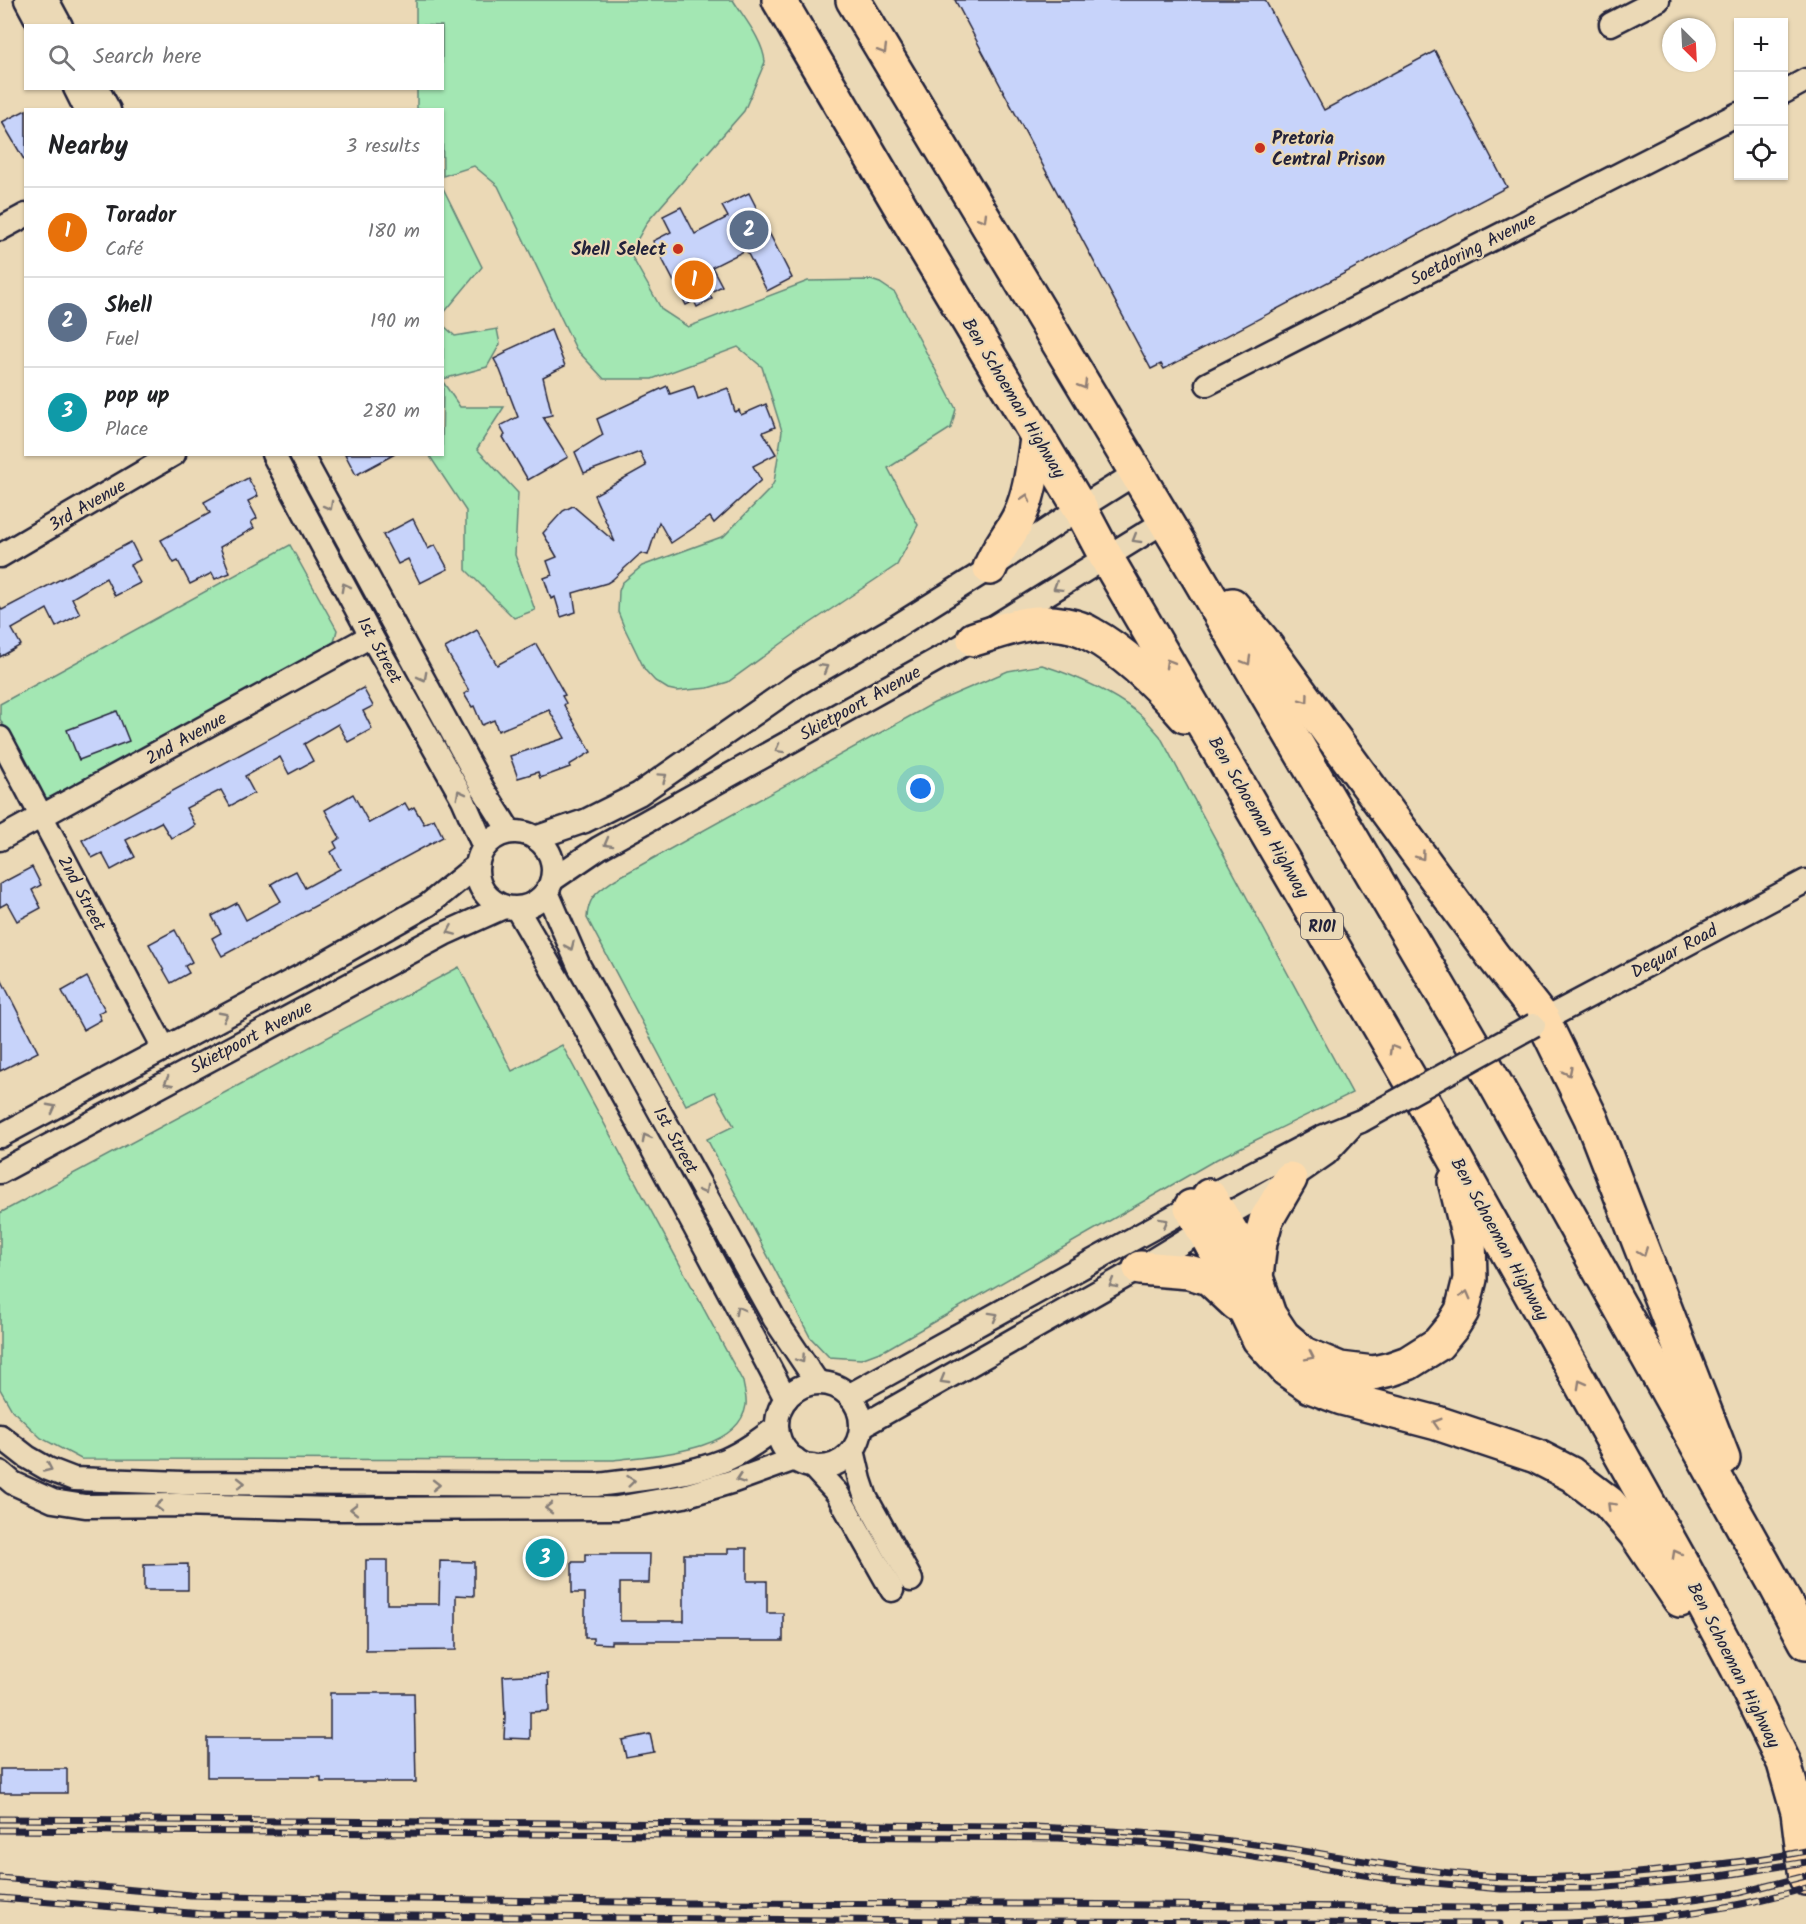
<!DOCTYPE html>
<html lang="en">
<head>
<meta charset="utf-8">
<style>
  body { margin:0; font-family:Kalam,sans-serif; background:#f2f2f2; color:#202124 }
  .controls { position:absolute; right:18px; top:18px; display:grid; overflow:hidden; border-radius:0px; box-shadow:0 2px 4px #0004 }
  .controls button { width:54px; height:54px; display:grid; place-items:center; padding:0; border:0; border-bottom:2px solid #e0e0e0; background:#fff; color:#202124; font:30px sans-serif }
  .compass { position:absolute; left:1662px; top:18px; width:54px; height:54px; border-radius:50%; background:#fff; box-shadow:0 2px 4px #0004; rotate:156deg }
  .you { position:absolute; left:921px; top:789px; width:21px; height:21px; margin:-15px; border:4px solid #fff; border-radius:50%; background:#1a73e8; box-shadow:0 0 0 9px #1a73e833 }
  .badge { display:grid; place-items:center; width:39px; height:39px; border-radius:50%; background:#c8321e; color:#fff; font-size:20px; font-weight:700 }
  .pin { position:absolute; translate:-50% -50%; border:3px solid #fff; box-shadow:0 2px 6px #0006 }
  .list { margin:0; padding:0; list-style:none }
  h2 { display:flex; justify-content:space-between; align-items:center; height:78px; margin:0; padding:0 24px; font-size:26px }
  h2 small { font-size:20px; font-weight:400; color:#757577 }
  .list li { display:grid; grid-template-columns:39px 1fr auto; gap:18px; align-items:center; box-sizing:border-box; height:90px; padding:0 24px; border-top:2px solid #e0e0e0 }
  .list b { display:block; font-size:22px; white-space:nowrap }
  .list p { margin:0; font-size:20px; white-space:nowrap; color:#757577 }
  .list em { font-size:20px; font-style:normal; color:#757577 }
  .icon { flex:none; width:33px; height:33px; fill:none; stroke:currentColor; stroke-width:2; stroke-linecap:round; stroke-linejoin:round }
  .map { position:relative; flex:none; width:1806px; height:1924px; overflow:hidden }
  .search { position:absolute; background:#fff; box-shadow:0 2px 4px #0004; left:24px; top:24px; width:420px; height:66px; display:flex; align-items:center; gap:15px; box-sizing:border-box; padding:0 21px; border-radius:0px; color:#757577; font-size:22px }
  .panel { position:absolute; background:#fff; box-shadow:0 2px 4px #0004; left:24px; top:108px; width:420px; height:348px; border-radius:0px }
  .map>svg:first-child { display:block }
  .green { fill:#a3e7b3; stroke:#628477; stroke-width:1.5 }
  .building { fill:#c7d3fa; stroke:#22223b; stroke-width:1.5 }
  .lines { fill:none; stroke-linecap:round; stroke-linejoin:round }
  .street-casing { stroke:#22223b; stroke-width:27 }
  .primary-casing { stroke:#22223b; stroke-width:38 }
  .street { stroke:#ebd9b6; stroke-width:22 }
  .primary { stroke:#fedbac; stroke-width:33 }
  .rail-casing { stroke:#22223b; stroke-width:7 }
  .rail { stroke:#ebd9b6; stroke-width:4.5; stroke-dasharray:14; stroke-linecap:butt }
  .street-bridge-casing { stroke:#22223b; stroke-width:27; stroke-linecap:butt }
  .street-bridge { stroke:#ebd9b6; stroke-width:22 }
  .oneway { stroke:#907e74 }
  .oneway2 { stroke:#867e78 }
  .poi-dot { fill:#c8321e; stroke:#ebd9b6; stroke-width:2 }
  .labels { text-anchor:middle; stroke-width:4.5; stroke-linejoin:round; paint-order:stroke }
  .shield { fill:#ebd9b6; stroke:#5e5960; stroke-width:1.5 }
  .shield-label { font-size:16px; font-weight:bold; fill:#22223b }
  .poi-label { font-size:18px; font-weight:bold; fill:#22223b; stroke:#ebd9b6; text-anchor:start }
  .street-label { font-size:18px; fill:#22223b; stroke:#ebd9b6 }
</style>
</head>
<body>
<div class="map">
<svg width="1806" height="1924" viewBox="0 0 1806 1924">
  <rect width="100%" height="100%" fill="#ebd9b6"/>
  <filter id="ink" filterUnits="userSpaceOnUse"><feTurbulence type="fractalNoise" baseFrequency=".0167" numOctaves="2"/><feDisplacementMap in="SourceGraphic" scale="12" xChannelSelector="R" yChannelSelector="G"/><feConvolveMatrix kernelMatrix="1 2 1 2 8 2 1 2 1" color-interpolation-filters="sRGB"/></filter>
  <g filter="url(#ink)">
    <g class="green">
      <path d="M416 0H733C744 18 763 40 765 62L744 111 648 221 636 242 632 257 662 310 688 327 808 281 871 280 880 283 895 293 956 409 951 428 888 468 918 525 897 565 803 628 728 682 708 688 677 691 668 689 655 681 645 670 624 627 618 612 619 591 622 583 642 566 724 536 770 489 774 482 782 431 762 367 738 347 652 379H604L576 349 498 186 474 166 443 176 442 110 417 109V89L442 88V26L416 25Z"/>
      <path d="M442 186 482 267 443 314H442Z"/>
      <path d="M443 325 455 336 497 329 500 344 487 367 443 379Z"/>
      <path d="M443 382 460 407H504L477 449 518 493 515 555 535 610 514 618 466 570V511L429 455 442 454Z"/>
      <path d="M290 545 337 630 334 642 58 796 47 798 40 795 0 719V704Z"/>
      <path d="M1042 665C1076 676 1108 690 1137 712 1145 718 1153 728 1160 736L1352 1093 1217 1159 885 1350 861 1359 829 1357 810 1337 707 1139 734 1126 715 1092 686 1105 587 918C588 897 597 892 614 880L934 703 1008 671Z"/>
      <path d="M459 967 512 1071 562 1045 743 1382C744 1389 747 1398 746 1405 739 1453 651 1455 614 1460L81 1459 41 1438 12 1410 0 1389V1213Z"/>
    </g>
    <g class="building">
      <path d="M955 0H1265L1324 110 1435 51 1507 187 1164 369 1161 364 1151 369Z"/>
      <path d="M26 110V163L2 122Z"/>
      <path d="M749 193 792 278 767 291 746 250 712 267 722 286 709 293 712 299 697 307 694 301 686 305 653 241 671 232 663 216 681 207 695 234 728 217 722 206Z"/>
      <path d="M551 330 565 366 543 377 552 415 543 417 568 457 528 480 503 437 505 435 500 426 518 417 500 370 494 359 506 353 505 351Z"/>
      <path d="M667 386 670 394 694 386 698 399 728 388 735 412 739 410 741 415 766 404 775 427 763 432 776 454 753 466 761 480 714 523 710 517 671 543 659 522 648 555 641 553 612 580 607 583 573 593 576 612 561 617 555 597 551 599 544 578 552 575 547 561 557 557 543 533 563 511 573 506 615 542 594 495 646 466 640 452 584 473 575 452 603 435 597 419Z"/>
      <path d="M345 454H395L356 475Z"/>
      <path d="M248 478 258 496 248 501 257 518 251 522 254 528 220 547 230 573 215 579 212 573 190 584 178 561 174 563 161 540 210 513 204 502Z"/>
      <path d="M413 519 428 549 435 545 448 569 420 583 408 559 398 564 383 535Z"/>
      <path d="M131 542 140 560 130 565 140 583 115 596 106 578 72 598 80 614 56 627 47 609 12 629 21 645 0 657V606L2 610Z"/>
      <path d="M477 630 497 665 536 644 565 695 562 696 566 703 564 705 591 752 569 765 570 767 540 778 538 772 518 778 510 756 565 738 549 710 498 731 494 720 482 725 474 706 472 707 464 694 469 691 445 648Z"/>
      <path d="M363 688 373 706 363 711 372 729 348 742 338 724 304 744 313 761 289 774 280 757 245 776 254 793 230 806 221 790 186 808 195 825 188 830 171 838 161 822 126 840 135 857 111 870 102 853 92 858 82 840Z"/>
      <path d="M117 711 129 741 79 760 67 730Z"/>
      <path d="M353 794 369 823 405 803 409 810 414 807 424 824 434 819 443 837 222 956 212 938 221 933 212 916 237 903 246 920 281 901 271 884 278 880 296 871 305 888 340 869 331 852 337 848 334 842 340 838 325 810Z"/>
      <path d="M32 867 41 885 32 890 41 908 17 921 7 903 0 907V884Z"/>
      <path d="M175 930 192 962 185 966 189 973 171 983 149 944Z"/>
      <path d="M0 977 38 1052 0 1071Z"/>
      <path d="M87 977 105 1010 98 1013 101 1020 83 1030 62 991Z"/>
      <path d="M728 1548H747V1581H767V1613H783V1641H611V1644L593 1643V1638H585V1593H572V1562H585V1554H650L649 1583H620V1621H684V1554H728Z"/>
      <path d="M366 1560H387V1604H439L440 1561 474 1562V1596L456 1595V1650L366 1651Z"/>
      <path d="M188 1564V1590H144V1565Z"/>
      <path d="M548 1674 549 1711 530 1712V1739L504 1738 505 1718 503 1676Z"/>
      <path d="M330 1693H414L416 1782H321V1777H207V1738H330Z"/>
      <path d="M650 1734 654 1752 626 1757 622 1740Z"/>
      <rect x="0" y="1769" width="67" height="24"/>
    </g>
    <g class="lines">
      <defs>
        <g id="street">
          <path d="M26 0 40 26"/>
          <path d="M47 0 61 26"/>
          <path d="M1611 24 1658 0"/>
          <path d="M75 88 86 110"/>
          <path d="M97 88 109 110"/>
          <path d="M1784 92 1806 80"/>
          <path d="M0 229 26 215"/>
          <path d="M1207 384 1738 114"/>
          <path d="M273 454 371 636 463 799 484 847"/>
          <path d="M301 454 483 789 510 832"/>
          <path d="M0 556 174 454"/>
          <path d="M0 738 164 1048"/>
          <circle cx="515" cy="870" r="38"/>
          <path d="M535 838 585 821 639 794 797 684 894 628 990 568 1080 508 1136 473"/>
          <path d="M0 839 371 636"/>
          <path d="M552 880 599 848 974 639 1165 521"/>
          <path d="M547 892 579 966 774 1318 817 1382"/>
          <path d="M517 909C611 1069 699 1234 786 1399"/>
          <path d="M1534 1025 1806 881"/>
          <path d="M0 1136 318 967 428 905 477 865"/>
          <path d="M0 1172 444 934 504 907"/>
          <circle cx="819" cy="1425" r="42"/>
          <path d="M850 1395 1171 1218 1209 1196 1322 1137 1361 1121"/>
          <path d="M862 1426 1140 1268 1222 1218 1290 1179 1326 1154 1350 1128"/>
          <path d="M0 1436 27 1457 48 1469 74 1479 182 1483 596 1485C639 1480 685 1476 725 1460 744 1452 761 1439 777 1427"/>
          <path d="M853 1450 860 1480 866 1498 911 1580"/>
          <path d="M812 1466 837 1493 892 1590"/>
          <path d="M0 1472 13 1483 53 1501 85 1506 178 1505 336 1509 617 1508 684 1496 734 1481 795 1459"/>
        </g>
        <g id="primary">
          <path d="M779 0 926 250 1080 508 1106 557 1424 1103 1681 1562 1737 1667 1784 1763 1798 1812 1806 1878"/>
          <path d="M853 0 1176 539 1486 1067 1775 1584 1806 1642"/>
          <path d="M990 568C997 549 1011 534 1020 515 1031 491 1033 465 1037 439"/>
          <path d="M1232 605 1261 639 1493 956 1543 1020 1591 1118 1723 1458"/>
          <path d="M974 639C995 633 1016 624 1037 623 1054 622 1077 625 1091 634 1125 653 1160 687 1185 716"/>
          <path d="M1290 1179 1266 1220 1260 1242 1256 1277 1269 1315 1283 1336 1304 1354 1340 1369 1373 1373 1391 1369 1408 1363 1438 1344 1452 1327 1462 1311 1470 1279 1469 1238 1455 1181"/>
          <path d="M1209 1196 1245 1254 1256 1277"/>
          <path d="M1191 1207 1232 1282 1259 1339 1287 1370 1310 1386 1342 1398 1437 1423 1536 1456 1571 1474 1609 1503 1635 1533 1680 1600"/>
          <path d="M1140 1268 1189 1272 1209 1278 1237 1304"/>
        </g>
      </defs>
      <use href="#street" class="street-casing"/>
      <use href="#primary" class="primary-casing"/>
      <use href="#street" class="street"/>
      <use href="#primary" class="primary"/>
      <defs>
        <g id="rail">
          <path d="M0 1819 1007 1826C1088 1829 1167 1833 1247 1843 1322 1852 1396 1869 1472 1875 1546 1881 1620 1876 1694 1867 1731 1863 1769 1859 1806 1851"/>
          <path d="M0 1830 1059 1838 1185 1846 1389 1879 1501 1889 1598 1888 1714 1877 1806 1862"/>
          <path d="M0 1878 190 1895 273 1897 686 1903 1047 1904 1469 1908 1593 1907 1671 1902 1738 1893 1806 1876"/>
          <path d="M0 1898 203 1914 1046 1922 1500 1924"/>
          <path d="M1525 1924C1619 1923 1716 1915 1806 1888"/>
        </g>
      </defs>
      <use href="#rail" class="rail-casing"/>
      <use href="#rail" class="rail"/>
      <defs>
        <path id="street-bridge" d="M1361 1121 1534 1025"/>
      </defs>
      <use href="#street-bridge" class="street-bridge-casing"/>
      <use href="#street-bridge" class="street-bridge"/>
    </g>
    <defs><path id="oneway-chevron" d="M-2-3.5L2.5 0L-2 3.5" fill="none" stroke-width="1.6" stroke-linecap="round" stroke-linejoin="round" transform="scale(1.5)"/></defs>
    <g class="oneway">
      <use href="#oneway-chevron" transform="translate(883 50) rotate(59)"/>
      <use href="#oneway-chevron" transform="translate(983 218) rotate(59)"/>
      <use href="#oneway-chevron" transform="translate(1083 385) rotate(59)"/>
      <use href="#oneway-chevron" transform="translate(1026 498) rotate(-72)"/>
      <use href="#oneway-chevron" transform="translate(1247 661) rotate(60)"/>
      <use href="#oneway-chevron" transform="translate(1169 663) rotate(-120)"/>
      <use href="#oneway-chevron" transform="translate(1305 699) rotate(54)"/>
      <use href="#oneway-chevron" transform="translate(1421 856) rotate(54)"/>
      <use href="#oneway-chevron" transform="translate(1393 1049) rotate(-120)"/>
      <use href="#oneway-chevron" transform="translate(1568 1072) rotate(64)"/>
      <use href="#oneway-chevron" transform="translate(1643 1252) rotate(69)"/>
      <use href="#oneway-chevron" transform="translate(1466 1295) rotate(-75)"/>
      <use href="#oneway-chevron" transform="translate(1310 1356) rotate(26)"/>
      <use href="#oneway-chevron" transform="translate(1581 1384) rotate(-119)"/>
      <use href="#oneway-chevron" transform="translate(1437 1423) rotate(-163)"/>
      <use href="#oneway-chevron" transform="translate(1611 1506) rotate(-135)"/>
      <use href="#oneway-chevron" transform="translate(1676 1554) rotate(-119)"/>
    </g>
    <g class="oneway2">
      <use href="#oneway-chevron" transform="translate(329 506) rotate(61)"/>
      <use href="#oneway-chevron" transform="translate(1136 539) rotate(149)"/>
      <use href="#oneway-chevron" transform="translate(345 587) rotate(-118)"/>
      <use href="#oneway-chevron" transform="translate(1057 587) rotate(148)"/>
      <use href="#oneway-chevron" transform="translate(824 668) rotate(-30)"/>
      <use href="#oneway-chevron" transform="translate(423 677) rotate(62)"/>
      <use href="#oneway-chevron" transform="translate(779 749) rotate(151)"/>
      <use href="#oneway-chevron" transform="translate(663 777) rotate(-35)"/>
      <use href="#oneway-chevron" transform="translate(460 794) rotate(-118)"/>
      <use href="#oneway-chevron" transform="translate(608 843) rotate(151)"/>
      <use href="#oneway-chevron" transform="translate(451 931) rotate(156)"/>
      <use href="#oneway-chevron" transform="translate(570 946) rotate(66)"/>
      <use href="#oneway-chevron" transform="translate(224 1016) rotate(-28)"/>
      <use href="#oneway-chevron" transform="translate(168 1082) rotate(152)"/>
      <use href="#oneway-chevron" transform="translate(52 1108) rotate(-28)"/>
      <use href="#oneway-chevron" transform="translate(646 1138) rotate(-119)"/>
      <use href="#oneway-chevron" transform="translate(704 1190) rotate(61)"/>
      <use href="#oneway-chevron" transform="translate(1164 1222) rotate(-29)"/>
      <use href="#oneway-chevron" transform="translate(1113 1284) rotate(150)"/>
      <use href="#oneway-chevron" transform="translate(739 1310) rotate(-118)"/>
      <use href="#oneway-chevron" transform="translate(994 1316) rotate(-29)"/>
      <use href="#oneway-chevron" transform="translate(801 1359) rotate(56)"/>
      <use href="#oneway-chevron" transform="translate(944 1380) rotate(150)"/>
      <use href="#oneway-chevron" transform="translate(48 1468) rotate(25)"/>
      <use href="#oneway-chevron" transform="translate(740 1479) rotate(161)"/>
      <use href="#oneway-chevron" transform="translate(631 1481) rotate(-6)"/>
      <use href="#oneway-chevron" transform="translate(241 1483)"/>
      <use href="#oneway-chevron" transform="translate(436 1485)"/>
      <use href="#oneway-chevron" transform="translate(159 1506) rotate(179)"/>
      <use href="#oneway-chevron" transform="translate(549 1508) rotate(-180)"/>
      <use href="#oneway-chevron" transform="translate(354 1509) rotate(180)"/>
    </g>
  </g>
  <g class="poi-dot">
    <circle cx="1260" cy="148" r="6"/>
    <circle cx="678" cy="249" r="6"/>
  </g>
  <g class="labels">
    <rect class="shield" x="1301" y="913" width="42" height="26" rx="4.5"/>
    <g class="shield-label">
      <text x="1322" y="932">R101</text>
    </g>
    <g class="poi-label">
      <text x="1272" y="144">Pretoria<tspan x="1272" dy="21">Central Prison</tspan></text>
      <text x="666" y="255" text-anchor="end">Shell Select</text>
    </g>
    <g class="street-label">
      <text transform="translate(1473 249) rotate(-27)" y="6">Soetdoring Avenue</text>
      <text transform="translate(1014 398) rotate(59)" y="6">Ben Schoeman Highway</text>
      <text transform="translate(87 505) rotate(-30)" y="6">3rd Avenue</text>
      <text transform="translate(380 650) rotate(61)" y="6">1st Street</text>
      <text transform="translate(860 703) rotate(-29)" y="6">Skietpoort Avenue</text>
      <text transform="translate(186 738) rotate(-29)" y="6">2nd Avenue</text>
      <text transform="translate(1259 817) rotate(60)" y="6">Ben Schoeman Highway</text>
      <text transform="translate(82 893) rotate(62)" y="6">2nd Street</text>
      <text transform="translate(1674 951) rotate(-28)" y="6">Dequar Road</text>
      <text transform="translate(251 1037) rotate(-28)" y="6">Skietpoort Avenue</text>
      <text transform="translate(676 1140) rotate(61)" y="6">1st Street</text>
      <text transform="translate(1500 1239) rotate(61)" y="6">Ben Schoeman Highway</text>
      <text transform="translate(1734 1665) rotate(63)" y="6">Ben Schoeman Highway</text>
    </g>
  </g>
</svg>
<div class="controls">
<button>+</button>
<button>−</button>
<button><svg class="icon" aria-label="locate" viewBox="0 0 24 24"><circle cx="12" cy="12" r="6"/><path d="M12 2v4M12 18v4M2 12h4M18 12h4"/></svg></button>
</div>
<svg class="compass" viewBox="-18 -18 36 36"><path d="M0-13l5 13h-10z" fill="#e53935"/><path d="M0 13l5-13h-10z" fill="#757577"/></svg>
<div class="you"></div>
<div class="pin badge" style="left:694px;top:280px;background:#e8710a">1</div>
<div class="pin badge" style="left:749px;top:230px;background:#5c6f8a">2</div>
<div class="pin badge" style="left:545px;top:1558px;background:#0f9aa8">3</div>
<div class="search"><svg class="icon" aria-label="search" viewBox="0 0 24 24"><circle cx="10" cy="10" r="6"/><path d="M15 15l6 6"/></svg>Search here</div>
<section class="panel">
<h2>Nearby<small>3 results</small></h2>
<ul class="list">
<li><span class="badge" style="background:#e8710a">1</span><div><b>Torador</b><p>Café</p></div><em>180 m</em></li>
<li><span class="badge" style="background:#5c6f8a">2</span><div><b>Shell</b><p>Fuel</p></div><em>190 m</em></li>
<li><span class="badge" style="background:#0f9aa8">3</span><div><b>pop up</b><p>Place</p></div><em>280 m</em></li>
</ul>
</section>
</div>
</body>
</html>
